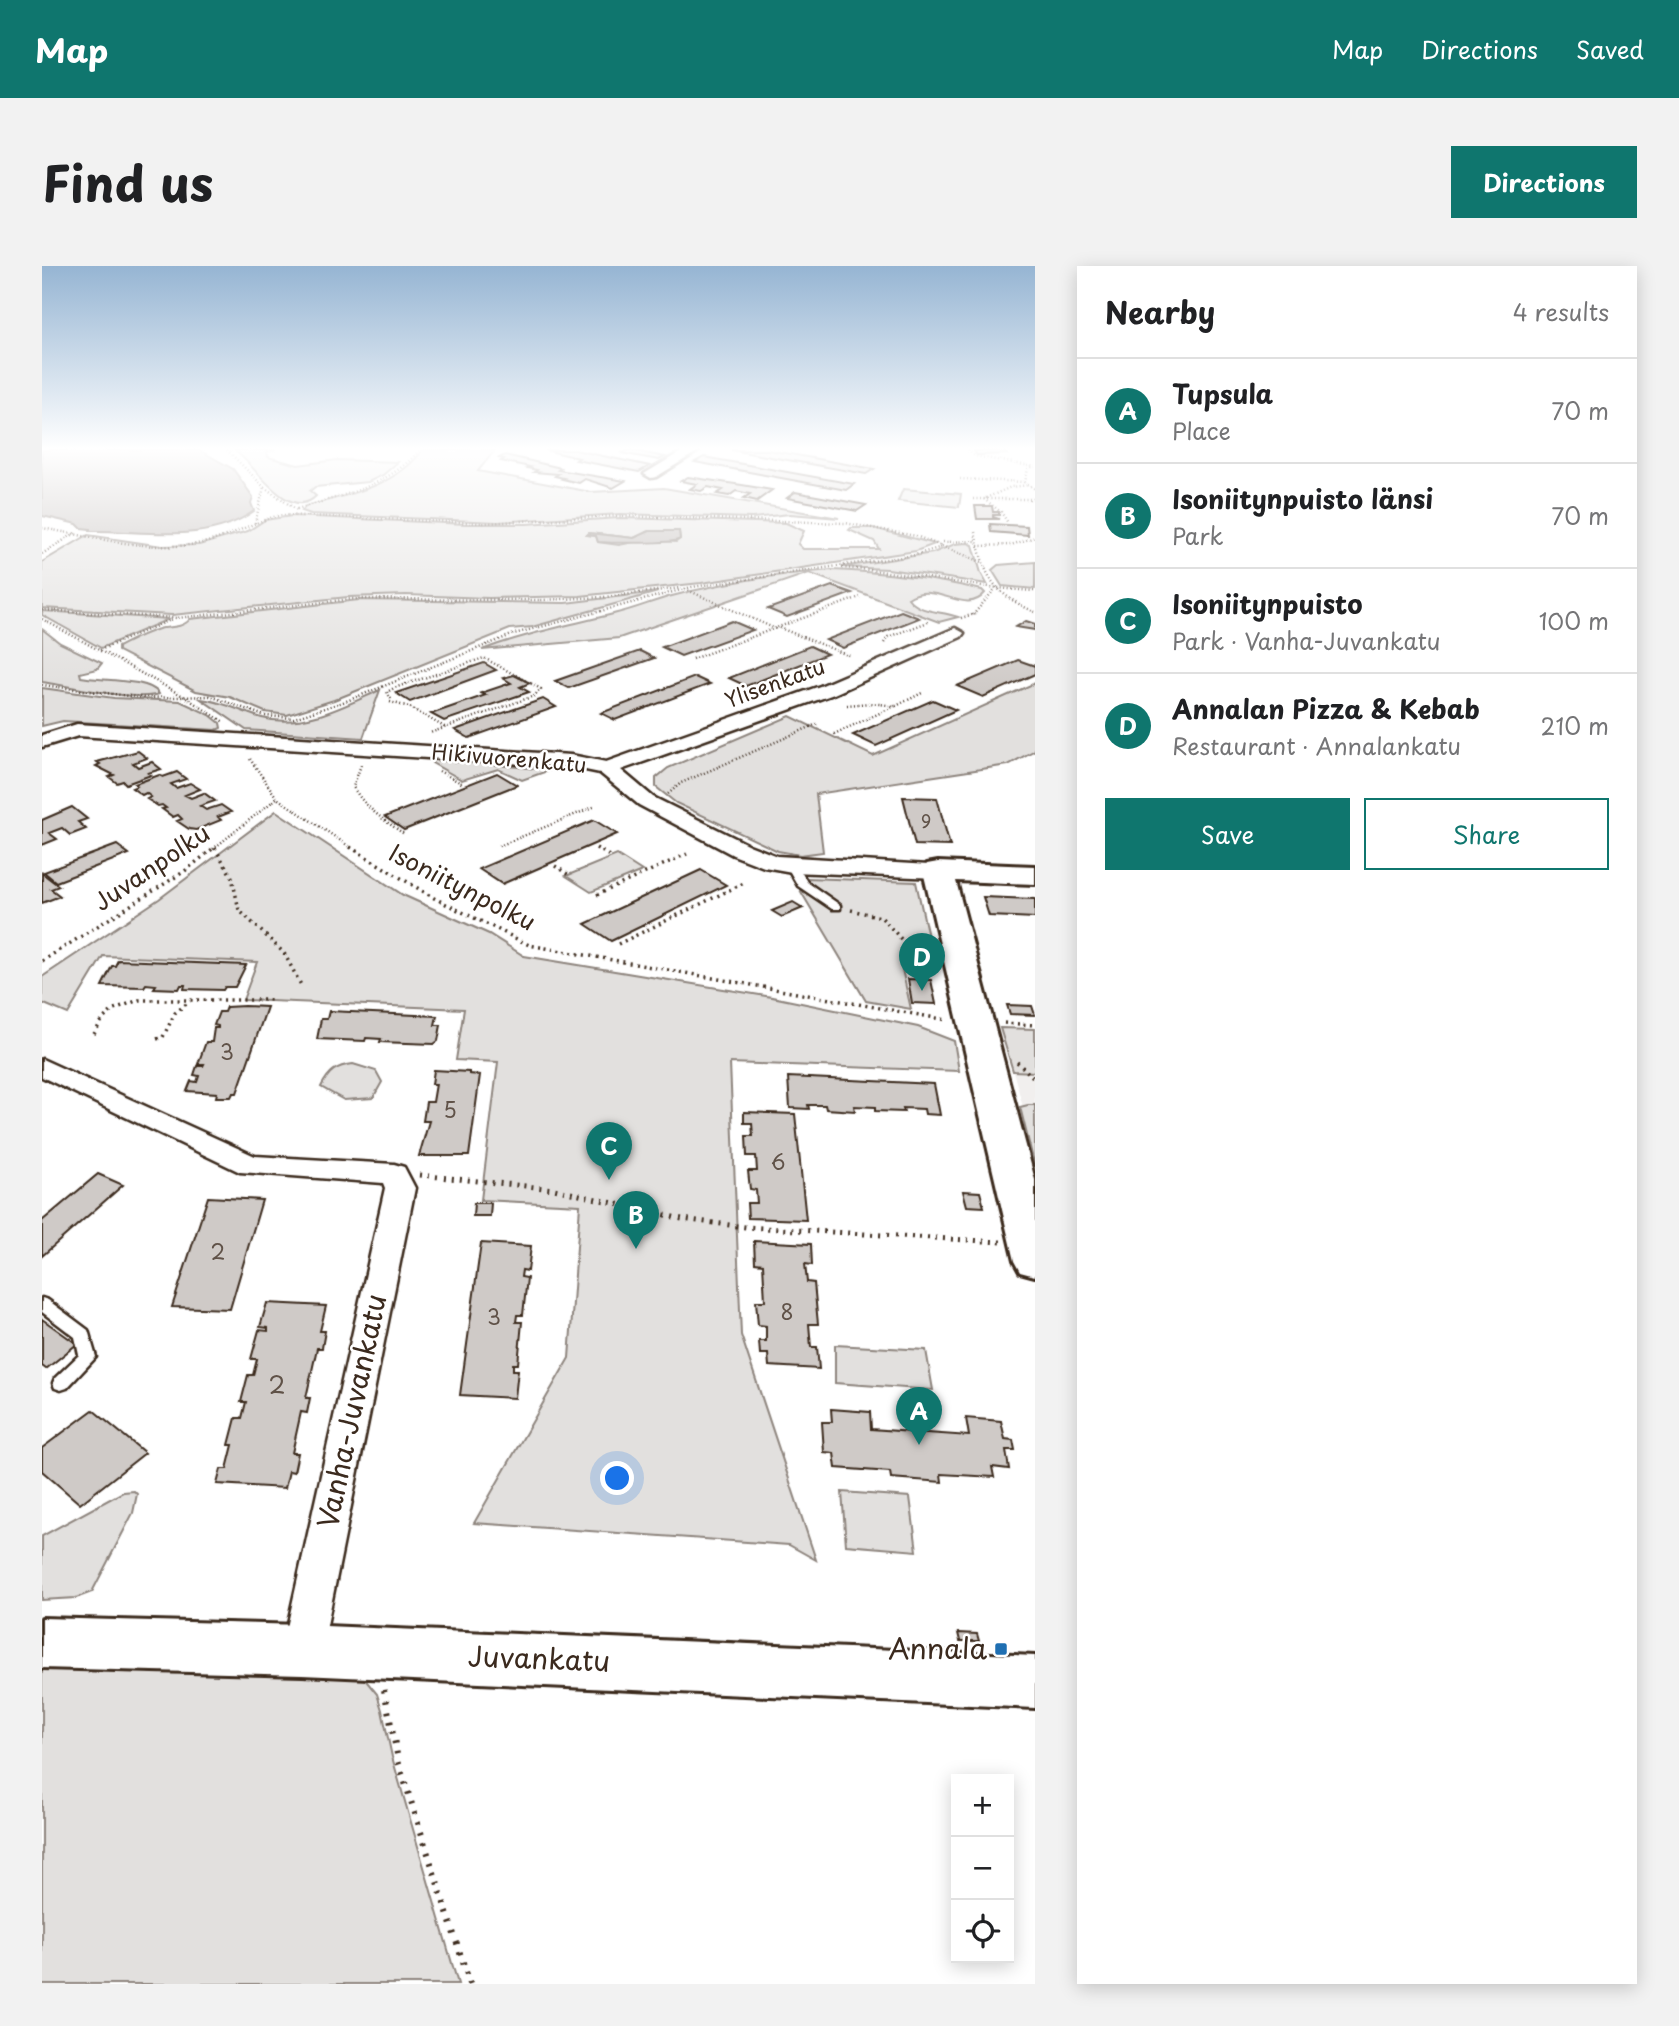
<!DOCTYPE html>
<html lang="en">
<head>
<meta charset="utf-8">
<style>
  body { margin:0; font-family:"Playpen Sans",sans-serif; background:#f2f2f2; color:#202124 }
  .controls { position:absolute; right:21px; bottom:21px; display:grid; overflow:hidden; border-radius:0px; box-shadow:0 4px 18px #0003 }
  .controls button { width:63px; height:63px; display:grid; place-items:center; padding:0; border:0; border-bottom:2px solid #e0e0e0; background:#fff; color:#202124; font:35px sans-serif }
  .you { position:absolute; left:576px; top:1213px; width:24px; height:24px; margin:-18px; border:5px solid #fff; border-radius:50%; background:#1a73e8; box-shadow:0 0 0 10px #1a73e833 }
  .badge { display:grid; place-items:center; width:46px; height:46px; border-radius:50%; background:#0f766e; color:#fff; font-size:23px; font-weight:700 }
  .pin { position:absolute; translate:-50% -58px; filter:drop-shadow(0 2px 4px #0008) }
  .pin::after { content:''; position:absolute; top:37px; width:24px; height:21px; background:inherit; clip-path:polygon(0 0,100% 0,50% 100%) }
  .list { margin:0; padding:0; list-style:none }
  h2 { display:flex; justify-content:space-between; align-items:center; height:91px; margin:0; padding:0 28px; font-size:30px }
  h2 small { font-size:23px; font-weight:400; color:#757577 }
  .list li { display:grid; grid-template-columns:46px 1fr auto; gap:21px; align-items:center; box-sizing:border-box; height:105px; padding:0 28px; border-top:2px solid #e0e0e0 }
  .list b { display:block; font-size:26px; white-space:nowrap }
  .list p { margin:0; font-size:23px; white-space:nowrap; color:#757577 }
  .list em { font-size:23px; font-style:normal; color:#757577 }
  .actions { display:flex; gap:14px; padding:21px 28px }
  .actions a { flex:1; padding:16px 0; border:2px solid #0f766e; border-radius:0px; text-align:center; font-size:24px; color:#0f766e }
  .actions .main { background:#0f766e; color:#fff }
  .icon { flex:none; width:38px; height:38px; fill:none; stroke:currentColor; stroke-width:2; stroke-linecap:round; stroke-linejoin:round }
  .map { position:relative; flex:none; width:993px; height:1718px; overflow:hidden; border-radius:0px }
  header { display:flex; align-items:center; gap:42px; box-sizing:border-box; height:98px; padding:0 35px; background:#0f766e; color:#fff }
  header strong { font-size:33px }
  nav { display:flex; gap:38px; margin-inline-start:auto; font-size:24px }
  .intro { display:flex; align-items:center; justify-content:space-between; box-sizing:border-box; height:168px; padding:0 42px }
  h1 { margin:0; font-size:49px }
  .button { padding:18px 32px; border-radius:0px; background:#0f766e; color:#fff; font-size:24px; font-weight:700 }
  main { display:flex; gap:42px; padding:0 42px }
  aside { flex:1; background:#fff; border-radius:0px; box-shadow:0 4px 18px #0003 }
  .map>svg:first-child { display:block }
  .built { fill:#f1efee }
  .green { fill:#e2e0de; stroke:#8e857e; stroke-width:2; fill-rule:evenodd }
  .water { fill:#bcb6b3; stroke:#887e77; stroke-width:2 }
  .building { fill:#cfcac7; stroke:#3b2a1e; stroke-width:2 }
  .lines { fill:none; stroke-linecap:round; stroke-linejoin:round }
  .lane-casing { stroke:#3b2a1e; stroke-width:5 }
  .street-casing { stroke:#3b2a1e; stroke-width:5 }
  .secondary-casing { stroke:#3b2a1e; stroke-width:6 }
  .path-far3 { stroke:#3b2a1e; stroke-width:2.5; stroke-dasharray:1 2.5; stroke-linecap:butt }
  .path-far2 { stroke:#3b2a1e; stroke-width:3.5; stroke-dasharray:2 4.5; stroke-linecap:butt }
  .path-far1 { stroke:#3b2a1e; stroke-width:5; stroke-dasharray:2 6; stroke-linecap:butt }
  .path { stroke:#3b2a1e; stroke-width:6; stroke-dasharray:2.5 8; stroke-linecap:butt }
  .lane { fill:#fff; fill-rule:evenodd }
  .street { fill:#fff; fill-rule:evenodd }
  .secondary { fill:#fff; fill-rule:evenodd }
  .poi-dot { fill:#1f6fb2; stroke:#fff; stroke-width:2.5 }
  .labels { text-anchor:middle; stroke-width:5; stroke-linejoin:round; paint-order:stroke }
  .far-number-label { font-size:18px; fill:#605248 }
  .far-street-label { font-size:21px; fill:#3b2a1e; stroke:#fff }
  .number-label { font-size:21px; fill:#605248 }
  .street-label { font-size:24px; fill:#3b2a1e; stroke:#fff }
  .near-number-label { font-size:24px; fill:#605248 }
  .near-street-label { font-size:28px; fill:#3b2a1e; stroke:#fff }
  .near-poi-label { font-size:28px; fill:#3b2a1e; stroke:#fff; text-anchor:end }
</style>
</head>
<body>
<header>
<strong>Map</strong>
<nav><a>Map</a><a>Directions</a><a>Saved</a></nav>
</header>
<div class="intro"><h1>Find us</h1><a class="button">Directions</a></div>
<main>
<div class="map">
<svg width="993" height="1718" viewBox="0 0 993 1718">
  <rect width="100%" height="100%" fill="#fff"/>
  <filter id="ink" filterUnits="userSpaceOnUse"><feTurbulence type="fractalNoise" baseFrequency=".0143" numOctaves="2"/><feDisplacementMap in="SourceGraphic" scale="14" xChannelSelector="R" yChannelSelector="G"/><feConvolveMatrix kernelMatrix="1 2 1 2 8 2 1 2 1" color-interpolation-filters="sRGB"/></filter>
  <g filter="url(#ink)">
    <path class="built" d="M971 805 993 806V885Z"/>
    <g class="green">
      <path d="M192 184H233L225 186 226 191 256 199 295 194 356 196 341 209 326 216 273 221 268 225 274 230C247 258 211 196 192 184Z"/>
      <path d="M381 184H453L436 205 549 226 622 222 797 252 748 248 710 252 578 248 456 256 269 248 260 245 264 240C306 229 353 221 381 184Z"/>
      <path d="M861 223 919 228 917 241 856 235Z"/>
      <path d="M250 250 424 258H484L578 252 744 257 762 265 756 278 761 283H837L832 275 807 264 809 262H831L893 278 874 285 659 317 538 330 447 332 364 329 306 331 130 349 0 342V296L46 269 120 280 157 279 206 265 223 254ZM606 265H637L638 273 634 276 602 274 577 279 556 276 554 270 545 269 547 267 592 272Z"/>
      <path d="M926 277 931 279 939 307 945 318 846 303 800 301 891 287 913 278Z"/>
      <path d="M993 296V323L960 320 950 304 956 299Z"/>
      <path d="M790 304C841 306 890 312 940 324L943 327C923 351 895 314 866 332 878 348 898 344 916 351L897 356 767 307 577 372 440 384C484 367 529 359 575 347 592 343 609 336 626 331 679 317 736 308 790 304Z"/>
      <path d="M616 326 490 361 468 363 292 434 245 449 223 446 188 431 154 425 76 385V381C90 374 106 365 121 362 131 361 142 361 148 353L317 334 523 337Z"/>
      <path d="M0 345 127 353 59 382 0 349Z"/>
      <path d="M0 363 18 377 60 397 55 403 38 407 39 411C57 415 108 412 117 428 95 436 27 420 0 416Z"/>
      <path d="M993 417V484L966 499 774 528 781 586 758 589 736 585 634 537 614 521V512L626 502 748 450 831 490Z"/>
      <path d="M0 422 72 432 138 435 168 449 178 457 179 462 174 464 21 455 0 460Z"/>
      <path d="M338 424 321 472 204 464 159 433C181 435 199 446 220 452 261 463 302 440 338 424Z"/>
      <path d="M391 493 508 504 480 514 456 503 420 514 390 497Z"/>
      <path d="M234 545 361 629 447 668 482 690 730 731 876 761 912 775 917 805 688 797 699 1069 774 1294 747 1279 432 1257 527 1092 538 939 439 934 456 796 414 794 422 743 201 734 215 696 61 690 26 748 0 737V711L117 633Z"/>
      <path d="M575 589 600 605 549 626 524 610Z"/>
      <path d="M765 612 874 616 890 689 859 699 869 743 824 735 758 624Z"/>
      <path d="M958 762 993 763V806L971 805Z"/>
      <path d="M311 798 334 805 340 816 331 832 302 834 279 821C287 805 294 800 311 798Z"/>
      <path d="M986 839H993V901L978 841Z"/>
      <path d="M793 1079 884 1084 891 1124 793 1117Z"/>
      <path d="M92 1225 95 1228 91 1247 50 1326 34 1332 0 1334V1270L81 1226Z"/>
      <path d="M800 1226 868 1231 875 1285 804 1279Z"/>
      <path d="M0 1396 321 1411 335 1428 340 1444 350 1491 416 1718H0Z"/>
    </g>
    <g class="water">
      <path d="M0 184H157L191 203 211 231 209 237 212 245C164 279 102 264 48 265V263L39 262 35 258 0 250Z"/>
      <path d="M608 265H637L638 273C631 278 569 277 556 276L554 270 545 269 547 267 592 272Z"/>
    </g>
    <g class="building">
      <path d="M503 184H533L608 200 597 206 534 194 537 192Z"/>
      <path d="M588 184 623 191 617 194 579 187Z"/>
      <path d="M689 184H726L832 203 824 208Z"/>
      <path d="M961 184 965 188 935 189 932 185Z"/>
      <path d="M463 189 519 202 516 204 583 215 571 222 543 213 537 217 520 213 522 212 513 210 516 208 492 206 495 204 485 202 488 201 459 195 462 193 457 192Z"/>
      <path d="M662 191 812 218 804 224 653 196Z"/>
      <path d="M646 211 700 219 730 224 715 235 702 232 708 228 694 225 687 230 675 228 681 224 666 221 659 225 648 223 655 218 639 215Z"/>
      <path d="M753 226 824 239 815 245 745 232Z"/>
      <path d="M933 240H950L951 246H957V249H951V251L957 253H935Z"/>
      <path d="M948 258 985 260 986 269 949 266Z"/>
      <path d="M790 320 810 327 745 351 726 343Z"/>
      <path d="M859 345 877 352 801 382 784 374Z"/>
      <path d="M690 355 711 364 639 390 620 381Z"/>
      <path d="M984 355 993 358V364L974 361Z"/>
      <path d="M768 380 785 388 704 420 687 412Z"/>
      <path d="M598 385 612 392 527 422 513 415Z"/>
      <path d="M976 394 993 400V408L941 431 915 420Z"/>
      <path d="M442 397 454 404 368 436 354 427Z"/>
      <path d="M472 409 488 417 478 421 487 426 402 455 389 448 444 429 439 427 469 417 461 412Z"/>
      <path d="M653 411 668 418 573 454 559 447Z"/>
      <path d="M501 433 514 441 427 472 413 464Z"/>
      <path d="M891 434 914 444 834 480 811 469Z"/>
      <path d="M96 485 105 492 91 497 96 501 110 496 119 503 106 507 109 509 84 518 81 515 75 517 67 511 72 509 54 500 58 498 55 496Z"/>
      <path d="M135 506 144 513 129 518 134 522 148 517 158 523 143 529 149 532 162 527 173 535 158 540 164 544 179 539 189 546 176 551 179 554 154 564 147 563 135 555 140 553 136 549 131 551 120 543 124 542 120 539 116 540 105 533 109 531 104 527 100 529 90 522 95 520 93 518 117 509 121 511Z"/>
      <path d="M455 507 475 519 362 564 343 551Z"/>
      <path d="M861 531 895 532 908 580 873 579Z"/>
      <path d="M30 541 45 553 36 556 44 563 28 569 20 562 7 567 15 573 0 579V554Z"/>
      <path d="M552 554 575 568 460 618 437 603Z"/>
      <path d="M75 579 87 588 14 616 2 606Z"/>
      <path d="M659 604 684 619 569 675 543 658Z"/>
      <path d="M0 607 17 620 9 623 18 630 0 637Z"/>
      <path d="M941 631 993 633V652L947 650Z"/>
      <path d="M751 636 761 642 740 651 730 645Z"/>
      <path d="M76 694 204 699 193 721H183L181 724 142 723 143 719H139L137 723 112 722 114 719 104 718 102 721 60 720 70 700H73Z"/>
      <path d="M866 713 889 714 894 738 870 737Z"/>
      <path d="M965 739 990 740 993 749 968 748Z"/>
      <path d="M202 740 225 741 195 827H191L189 831H174L175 827 145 825 149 815 155 816 157 810 152 809 155 800H161L162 798H156L164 776H170L172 762H176V760L172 759 177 746H182L184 741Z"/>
      <path d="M287 745 395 750 393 759H399L396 775 392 778 338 776 339 773 324 772 323 775 275 773 279 753H285Z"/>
      <path d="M392 804 427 806V808L438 809 427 890H377L387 855H381L384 836H391L394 818H390Z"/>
      <path d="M746 811 892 818 898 849 883 848 882 843 861 842 862 846 833 845V841L812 840 813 845 784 843 783 839H766L767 843 748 842Z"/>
      <path d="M702 846 753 848 764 954 706 952 705 937H715L714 924 708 923 706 905H715L714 890H705L704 870H711L710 857H702Z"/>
      <path d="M56 908 81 919 0 990V955Z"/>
      <path d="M921 925 938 926 942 941 925 940Z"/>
      <path d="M166 931 220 934 188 1043 130 1041Z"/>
      <path d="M432 937H449L448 950H431Z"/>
      <path d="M712 975 769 978 770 999 763 998 765 1016 772 1017 776 1058H767L769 1081H775L777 1103 727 1100 726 1088H718L717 1075H724V1060L716 1059 714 1035H723L721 998 713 997Z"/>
      <path d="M439 977 489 980 486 1005 480 1004 479 1011 485 1012 481 1049H475L474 1056H480L476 1098H471V1104H476L473 1132 418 1129Z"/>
      <path d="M225 1037 284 1040 278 1065H283L280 1082H275L264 1132H268L265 1147 259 1146 250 1187H256L252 1206 247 1205 243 1222 175 1218 179 1203H185L191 1179H187L194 1152H200L204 1136H199L206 1109H211L215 1093H209L217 1064 226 1065V1062L218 1061Z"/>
      <path d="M0 1053 35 1078 4 1103 0 1100Z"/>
      <path d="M789 1143 828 1146 829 1163 927 1170 924 1152 959 1155 963 1173 971 1174 973 1184H964L967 1203 950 1201 952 1211 899 1208 900 1216 849 1212 848 1206 794 1202 792 1187 782 1186 780 1156H790Z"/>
      <path d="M51 1144 103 1187 38 1238 0 1205V1182Z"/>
      <path d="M916 1367 935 1368 937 1375H918Z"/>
    </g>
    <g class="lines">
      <defs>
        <g id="lane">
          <path d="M750 596 754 597 765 616 798 639V643H790L756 620 744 599Z"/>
          <path d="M0 1032 6 1034 46 1064 54 1091 25 1122 19 1124 13 1122 11 1117 13 1112 37 1089 33 1071 0 1046Z"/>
        </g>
        <g id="street">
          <path d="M642 184H658L614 211 609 212 602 208Z"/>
          <path d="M913 362 922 367 919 371 792 428 579 504 611 531 707 579 735 590 904 600 907 605 904 610 896 612 750 606 722 601 691 589 597 539 558 507 529 501 36 470 0 481V469L35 458 529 489 564 496 778 420Z"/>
          <path d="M0 793 213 890 352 898 362 901 373 922 280 1384 274 1397 260 1402 246 1397 240 1384 343 922 341 917 198 906 0 811Z"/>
        </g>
        <g id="secondary">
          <path d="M896 596 993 600V618L914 615 993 914V1010L978 1006 972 995 881 605 885 598Z"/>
          <path d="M0 1352 260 1359 993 1390V1442L260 1409 0 1402Z"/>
        </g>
      </defs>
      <use href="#lane" class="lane-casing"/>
      <use href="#street" class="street-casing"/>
      <use href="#secondary" class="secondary-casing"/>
      <g class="path-far3">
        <path d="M185 184 222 221 255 244"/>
        <path d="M926 184 933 190 993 201"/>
        <path d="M990 201 986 203 983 216 993 223"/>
        <path d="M918 213 983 216"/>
        <path d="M944 232 969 221 987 219"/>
        <path d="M931 233H993"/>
        <path d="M942 233 959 246 966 257"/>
        <path d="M255 243C301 229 345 221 378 184"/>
        <path d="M213 257 222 221"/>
        <path d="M0 262C51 271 108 287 160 277 188 272 212 254 241 249L442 257 576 250 803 257 874 270 940 296"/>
        <path d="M933 266C943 311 949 326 993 346"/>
        <path d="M901 276 935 275"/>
        <path d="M936 280 969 279 993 271"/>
        <path d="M0 288 35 266"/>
        <path d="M800 302C865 305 928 322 993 325"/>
        <path d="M643 323 734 363"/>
        <path d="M0 344 135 352 310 333 501 334 562 331 639 322"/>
        <path d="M931 349 953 323"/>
        <path d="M919 352 933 348"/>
        <path d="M0 353 143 431 182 456"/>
        <path d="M738 362 808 390"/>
        <path d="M842 377 846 371 886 356"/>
        <path d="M58 384 131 353"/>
        <path d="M650 393 818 331"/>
        <path d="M0 419 103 432 168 430 223 450 252 452 307 434 472 368 650 321 873 289 900 281 897 277"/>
        <path d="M349 433 345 426 352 422 442 392 499 423 492 430 388 467"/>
        <path d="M348 436 367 441 404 462"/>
        <path d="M805 439 828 437 854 440 880 427"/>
        <path d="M792 468 853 440"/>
        <path d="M208 493 235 532 311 583"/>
        <path d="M319 499 311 521C323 542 342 554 362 568"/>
        <path d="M397 505 421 518"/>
        <path d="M626 528 639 517 775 458"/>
        <path d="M457 580 554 540"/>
        <path d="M171 583 235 532"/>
      </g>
      <g class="path-far2">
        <path d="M308 581 392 632 487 679 905 754"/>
        <path d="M173 582 190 611 197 644 242 687 259 719"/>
        <path d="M554 582 569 591"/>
        <path d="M513 600 527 609"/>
        <path d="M555 629 645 588"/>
        <path d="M809 644 839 651 880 696 893 703"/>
        <path d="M576 678 702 617"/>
        <path d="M0 695 143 605 173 581"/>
        <path d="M962 757 993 759"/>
        <path d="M52 768 61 753 72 743 97 734H229"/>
        <path d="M115 773 121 771 133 747 148 735"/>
        <path d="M975 796 993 813"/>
      </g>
      <path class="path-far1" d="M378 909 512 923 640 953 704 961 959 976"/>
      <path class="path" d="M342 1424 357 1498 428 1718"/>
      <use href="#lane" class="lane"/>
      <use href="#street" class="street"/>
      <use href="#secondary" class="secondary"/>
    </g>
  </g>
  <linearGradient id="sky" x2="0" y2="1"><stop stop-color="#96b5d3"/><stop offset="0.43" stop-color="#fff"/><stop offset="1" stop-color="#fff" stop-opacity="0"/></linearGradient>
  <rect width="993" height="424" fill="url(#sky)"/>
  <rect class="poi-dot" x="952" y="1376" width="14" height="14" rx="3.5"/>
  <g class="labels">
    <g class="far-number-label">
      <text x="884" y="562">9</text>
    </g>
    <g class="far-street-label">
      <text transform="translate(733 418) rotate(-20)" y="7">Ylisenkatu</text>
      <text transform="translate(467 493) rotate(5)" y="7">Hikivuorenkatu</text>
    </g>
    <g class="number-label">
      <text x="185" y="794">3</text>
      <text x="408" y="852">5</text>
      <text x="736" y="904">6</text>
      <text x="176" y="994">2</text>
      <text x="745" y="1054">8</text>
      <text x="452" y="1059">3</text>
    </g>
    <g class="street-label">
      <text transform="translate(110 602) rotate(-34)" y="8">Juvanpolku</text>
      <text transform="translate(420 622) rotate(27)" y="8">Isoniitynpolku</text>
    </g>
    <g class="near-number-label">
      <text x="235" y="1128">2</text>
    </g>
    <g class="near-street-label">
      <text transform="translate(310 1145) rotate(-78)" y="10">Vanha-Juvankatu</text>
      <text transform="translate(497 1393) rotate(2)" y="10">Juvankatu</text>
    </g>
    <g class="near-poi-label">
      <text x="945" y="1393">Annala</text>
    </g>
  </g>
</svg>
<div class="controls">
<button>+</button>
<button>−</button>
<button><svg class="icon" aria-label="locate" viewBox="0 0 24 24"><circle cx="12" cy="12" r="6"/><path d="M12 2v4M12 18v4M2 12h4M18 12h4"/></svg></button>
</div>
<div class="you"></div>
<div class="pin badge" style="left:877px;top:1179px">A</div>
<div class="pin badge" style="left:594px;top:983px">B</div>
<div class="pin badge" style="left:567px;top:914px">C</div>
<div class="pin badge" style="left:880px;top:725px">D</div>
</div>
<aside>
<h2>Nearby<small>4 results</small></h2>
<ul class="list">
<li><span class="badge">A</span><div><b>Tupsula</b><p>Place</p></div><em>70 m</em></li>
<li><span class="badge">B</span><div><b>Isoniitynpuisto länsi</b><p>Park</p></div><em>70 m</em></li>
<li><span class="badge">C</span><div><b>Isoniitynpuisto</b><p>Park · Vanha-Juvankatu</p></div><em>100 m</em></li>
<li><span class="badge">D</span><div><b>Annalan Pizza &amp; Kebab</b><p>Restaurant · Annalankatu</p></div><em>210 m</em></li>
</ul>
<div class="actions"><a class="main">Save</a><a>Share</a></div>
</aside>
</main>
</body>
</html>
